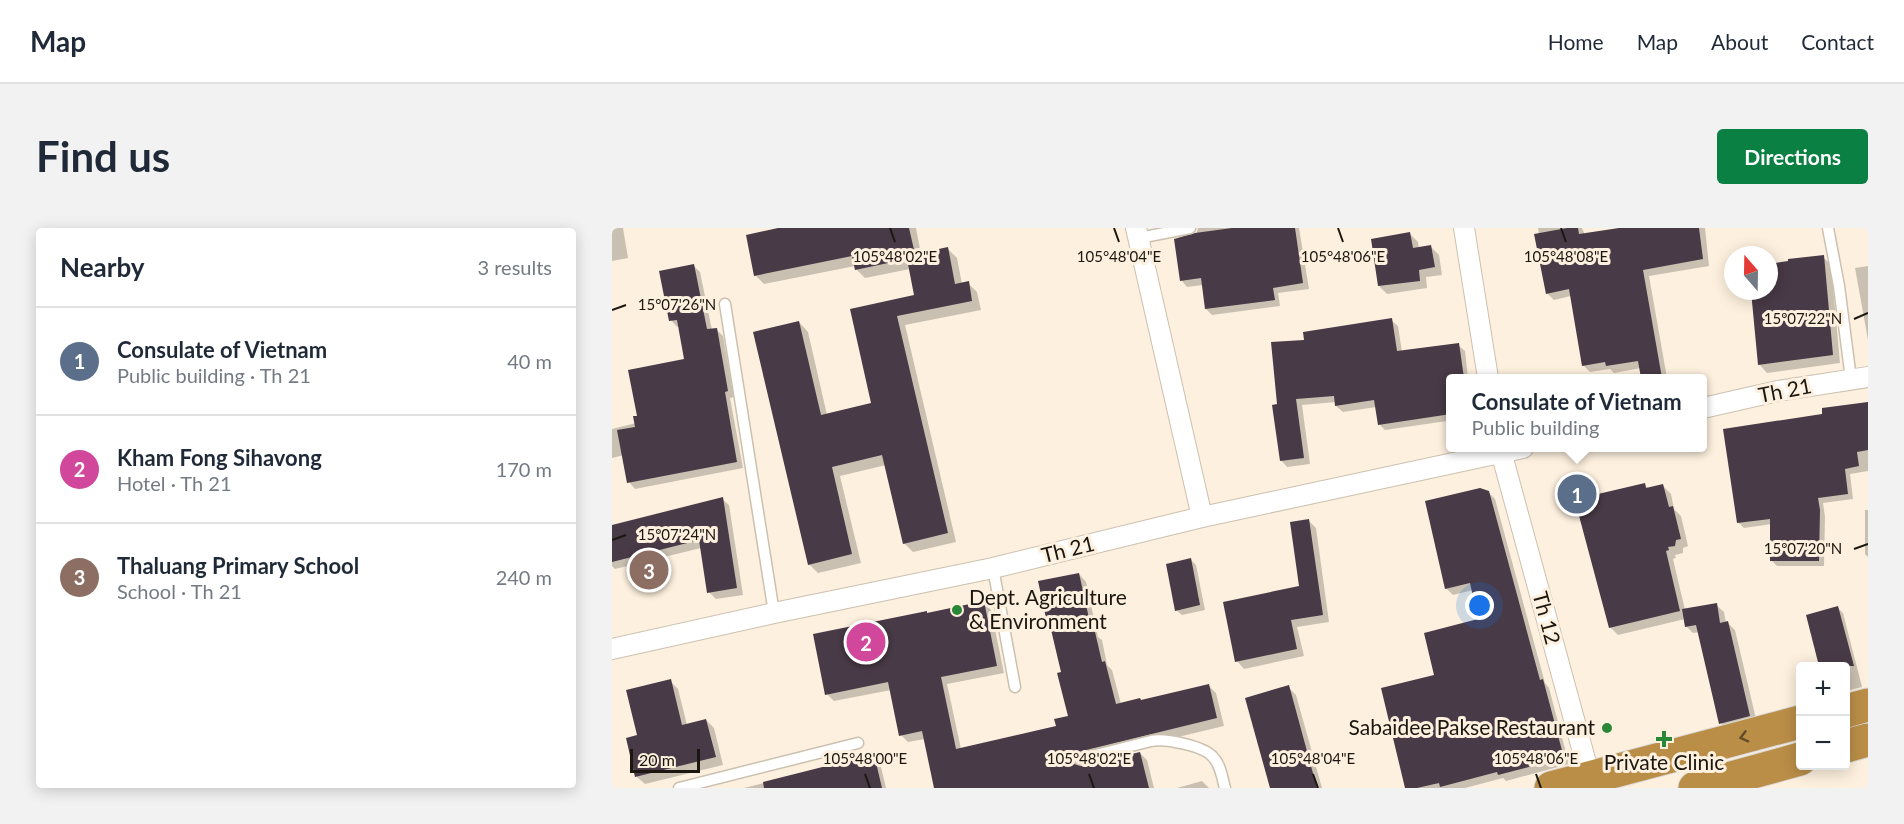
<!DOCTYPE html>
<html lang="en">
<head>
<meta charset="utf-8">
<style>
  body { margin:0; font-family:Lato,sans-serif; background:#f2f2f3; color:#1f2937 }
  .controls { position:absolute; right:18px; bottom:18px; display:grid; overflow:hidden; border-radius:6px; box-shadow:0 3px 15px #0003 }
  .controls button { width:54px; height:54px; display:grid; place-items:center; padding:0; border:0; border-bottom:2px solid #e0e1e3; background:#fff; color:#1f2937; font:30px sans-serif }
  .compass { position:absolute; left:1112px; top:18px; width:54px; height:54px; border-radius:50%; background:#fff; box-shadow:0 3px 15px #0003; rotate:340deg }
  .scale { position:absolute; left:18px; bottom:15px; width:70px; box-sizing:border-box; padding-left:6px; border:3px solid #1b1710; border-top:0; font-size:16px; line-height:21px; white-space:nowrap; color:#1b1710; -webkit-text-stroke:4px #fdf0de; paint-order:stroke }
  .you { position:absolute; left:868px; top:378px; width:21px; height:21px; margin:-15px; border:4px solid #fff; border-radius:50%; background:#1a73e8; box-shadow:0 0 0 9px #1a73e833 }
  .badge { display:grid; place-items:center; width:39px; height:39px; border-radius:50%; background:#0b8043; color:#fff; font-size:20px; font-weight:700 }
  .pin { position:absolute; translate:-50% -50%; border:3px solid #fff; box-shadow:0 2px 6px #0006 }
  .popup { position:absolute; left:834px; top:146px; width:261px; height:78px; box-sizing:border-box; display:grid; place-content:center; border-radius:6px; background:#fff; filter:drop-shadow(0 2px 4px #0005); font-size:20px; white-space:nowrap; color:#747a83 }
  .popup b { font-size:22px; color:#1f2937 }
  .popup::after { content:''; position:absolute; left:50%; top:100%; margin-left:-12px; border:12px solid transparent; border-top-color:#fff }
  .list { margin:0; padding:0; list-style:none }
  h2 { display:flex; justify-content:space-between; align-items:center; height:78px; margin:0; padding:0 24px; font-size:26px }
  h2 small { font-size:20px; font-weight:400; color:#747a83 }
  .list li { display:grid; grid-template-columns:39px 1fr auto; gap:18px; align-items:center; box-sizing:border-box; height:108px; padding:0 24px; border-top:2px solid #e0e1e3 }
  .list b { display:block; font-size:22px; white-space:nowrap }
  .list p { margin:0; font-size:20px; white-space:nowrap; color:#747a83 }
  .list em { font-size:20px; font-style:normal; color:#747a83 }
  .map { position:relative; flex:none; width:1256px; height:560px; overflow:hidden; border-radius:6px }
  header { display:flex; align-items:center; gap:36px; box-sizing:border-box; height:84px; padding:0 30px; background:#fff; border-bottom:2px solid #e0e1e3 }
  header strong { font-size:28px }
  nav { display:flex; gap:33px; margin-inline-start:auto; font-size:21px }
  .intro { display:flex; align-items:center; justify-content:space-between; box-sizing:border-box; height:144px; padding:0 36px }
  h1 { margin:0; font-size:42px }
  .button { padding:15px 27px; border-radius:6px; background:#0b8043; color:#fff; font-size:21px; font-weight:700 }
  main { display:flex; gap:36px; padding:0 36px }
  aside { flex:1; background:#fff; border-radius:6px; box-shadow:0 3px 15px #0003 }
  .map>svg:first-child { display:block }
  .shadow { fill:#0003 }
  .building { fill:#483a46 }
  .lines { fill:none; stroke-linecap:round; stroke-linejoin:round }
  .lane-casing { stroke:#ccc0af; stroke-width:13 }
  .street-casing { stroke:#ccc0af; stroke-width:22 }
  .highway-casing { stroke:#dbdad9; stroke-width:35 }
  .lane { stroke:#fff; stroke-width:10 }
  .street { stroke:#fff; stroke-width:20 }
  .highway { stroke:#ba8e47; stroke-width:33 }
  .oneway { stroke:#634d29 }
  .ticks { fill:none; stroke:#1b1710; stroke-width:2 }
  .poi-dot { fill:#298738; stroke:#fdf0de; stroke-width:2 }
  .labels { text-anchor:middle; stroke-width:6; stroke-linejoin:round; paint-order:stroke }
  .street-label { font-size:21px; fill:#1b1710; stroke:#fdf0de }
  .poi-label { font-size:21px; fill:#1b1710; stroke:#fdf0de; text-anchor:start }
  .ticks-label { font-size:15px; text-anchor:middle; fill:#1b1710; stroke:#fdf0de; stroke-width:6; stroke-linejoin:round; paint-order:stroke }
</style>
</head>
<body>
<header>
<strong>Map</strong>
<nav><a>Home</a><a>Map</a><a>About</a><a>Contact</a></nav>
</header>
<div class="intro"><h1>Find us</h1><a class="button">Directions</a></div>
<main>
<aside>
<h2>Nearby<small>3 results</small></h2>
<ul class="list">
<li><span class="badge" style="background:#5c6f8a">1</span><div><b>Consulate of Vietnam</b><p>Public building · Th 21</p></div><em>40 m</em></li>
<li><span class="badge" style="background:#d1479c">2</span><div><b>Kham Fong Sihavong</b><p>Hotel · Th 21</p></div><em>170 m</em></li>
<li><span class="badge" style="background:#8d6e63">3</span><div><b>Thaluang Primary School</b><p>School · Th 21</p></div><em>240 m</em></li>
</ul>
</aside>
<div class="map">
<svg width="1256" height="560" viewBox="0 0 1256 560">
  <rect width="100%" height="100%" fill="#fdf0de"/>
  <g class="shadow">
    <path d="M0 0H11L16 30 0 33Z"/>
    <path d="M174 0H304L309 26 336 21 345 30 350 56 356 55 365 64 369 82 293 97 344 314 301 324 292 315 274 237 228 248 249 335 206 345 197 336 187 94 196 104 215 187 261 176 239 82 303 68 298 41 253 50 244 41 243 38 152 56 143 47Z"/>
    <path d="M586 0H687L697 61 666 65 668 78 600 87 594 81 591 57 575 59 570 53Z"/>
    <path d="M926 0H970L973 7 1017 0H1093L1097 38 1037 48 1055 150H1030L1029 140 1002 145 998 141 978 144 971 137 959 68 942 72 935 65Z"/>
    <path d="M798 6 806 14 807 21 819 19 827 27 830 47 814 49 815 60 775 66 767 58Z"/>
    <path d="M1211 29 1219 37 1228 135 1155 145 1148 137 1140 63H1157V37Z"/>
    <path d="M81 37 88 44 100 102 104 101 111 108 122 169 118 170 131 240 23 261 17 254 12 227 0 230V201L24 195 26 189 74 132 68 98 65 99 59 92Z"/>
    <path d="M1256 38V112L1243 40Z"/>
    <path d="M779 92 786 98 790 124 846 117 853 123 856 150H839V209L837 207 835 193 773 202 767 196 764 179 731 184 724 178V174L690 177 698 236 675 239 669 232 666 177 693 113Z"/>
    <path d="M1256 174V243L1238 246 1241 271 1211 275 1213 289 1212 338H1165L1159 332 1160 296 1132 300 1126 294 1212 187Z"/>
    <path d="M1032 256 1037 261 1051 258 1059 266 1062 281 1069 288 1076 318 1071 320V325L1063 327 1064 330 1061 331 1073 382 1104 377 1112 384 1114 395H1116L1123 402 1145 495 1116 503 1109 495 1088 404 1081 405 1074 398 1073 391 1006 407 998 399 989 273Z"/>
    <path d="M876 264 883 271 933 455 937 460 957 536 894 553 891 550 853 560H795L771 461 824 448 868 392 861 362 841 367 834 360Z"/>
    <path d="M110 271 117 277 131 367 104 371 97 364 89 320 3 341 0 338V298Z"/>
    <path d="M1253 282H1256V329L1253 326Z"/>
    <path d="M697 293 704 300 717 394 685 399 692 428 632 441 625 433 689 359Z"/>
    <path d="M579 332 584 337 593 382 570 387 564 382Z"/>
    <path d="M467 346 474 354 486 409 490 412 495 437 500 442 509 476 529 473 596 457 604 465 612 498 474 531 469 533 468 539 528 525 535 532 542 560H324L313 511 296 514 289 507 279 462 222 473 215 466 316 386 372 375 379 382 392 445 335 456 349 521 446 500 458 489 451 445 438 392 435 389Z"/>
    <path d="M1226 380 1231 385 1250 459 1234 463V439H1209L1195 388Z"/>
    <path d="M58 453 66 461 75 497 94 492 102 500 111 537 33 556 25 549 27 508Z"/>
    <path d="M676 459 684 467 710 560H659L635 471Z"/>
    <path d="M261 528 268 535 274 560H132Z"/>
    <path d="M590 553 597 560H565Z"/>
  </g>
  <g class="building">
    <path d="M166 0H297L303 26 336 19 343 56 357 53 360 73 285 88 336 305 291 316 270 227 220 239 240 326 196 337 141 104 187 93 209 187 259 175 238 81 302 67 295 31 243 42 240 28 142 48 134 7Z"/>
    <path d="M620 0H683L691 55 661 60 663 72 593 81 589 50 568 53 562 11 583 5Z"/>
    <path d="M955 0H966L967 6 1007 0H1087L1091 31 1031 42 1050 150H1029L1026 133 994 138 993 134 970 138 957 61 934 66 922 6Z"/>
    <path d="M798 4 801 20 819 17 823 39 807 42 808 53 766 58 759 11Z"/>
    <path d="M1212 27 1221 127 1146 137 1139 63H1157V36L1176 33V31Z"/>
    <path d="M82 36 95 101 105 100 116 163 113 164 125 234 15 255 5 202 23 199 21 188H25L16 142 72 131 65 92 57 93 47 43Z"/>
    <path d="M780 90 785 123 847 115 852 150H839V186L766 197 762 172 723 178 722 168 684 171 692 230 668 233 660 177 665 176 659 114 692 112 691 104Z"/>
    <path d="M1256 174V222L1245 224 1247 238 1233 241 1236 266 1206 270 1208 282 1207 333H1158V291L1125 295 1111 201 1210 186V180Z"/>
    <path d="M1033 255 1034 260 1051 256 1057 279 1061 278 1069 311 1064 312 1063 318 1056 319 1057 322 1054 323 1068 383 997 400 966 284 971 283 970 276 987 272 986 266Z"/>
    <path d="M868 260 877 263 928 452 931 451 952 530 886 547 885 544 828 559 827 555 805 560H793L769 460 822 447 812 405 866 391 858 355 833 361 813 273Z"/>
    <path d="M111 269 125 360 95 365 87 312 0 334V297Z"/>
    <path d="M697 291 711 387 679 392 685 421 623 434 611 374 687 358 678 294Z"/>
    <path d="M579 330 588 377 563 383 554 336Z"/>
    <path d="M467 345 480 404H483L490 434 493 433 504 476 528 470 529 472 597 456 605 490 466 524 461 528 462 536 469 538 528 524 537 560H322L310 503 287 508 276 454 213 467 201 406 315 383V385L372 373 385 438 329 449 344 521 444 498 442 491 456 488 445 445 449 444 436 389 434 390 426 353Z"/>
    <path d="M1105 375 1108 395 1116 393 1138 488 1107 496 1084 397 1073 399 1070 381Z"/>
    <path d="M1226 378 1242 438H1207L1194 387Z"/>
    <path d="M59 451 70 497 94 491 104 529 23 549 14 510 25 507 14 462Z"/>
    <path d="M677 457 705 560H658L633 470Z"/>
    <path d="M262 526 270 560H152L151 554Z"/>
  </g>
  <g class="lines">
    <defs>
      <g id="lane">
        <path d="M1216 0 1227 58 1239 151"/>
        <path d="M527 10 578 0"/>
        <path d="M113 76 162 385"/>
        <path d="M381 340 403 459"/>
        <path d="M468 531 539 513C553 510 592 518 601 529 609 537 610 550 613 560"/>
        <path d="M67 560 246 515"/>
      </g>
      <g id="street">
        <path d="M524 0 590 289"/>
        <path d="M852 0 876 150"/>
        <path d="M1091 180 1166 163 1256 149"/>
        <path d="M888 220 980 557"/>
        <path d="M0 421 162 385 381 340 590 289 911 220"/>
      </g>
      <g id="highway">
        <path d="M1234 483 1256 477"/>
        <path d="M1234 518 1256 512"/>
        <path d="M939 560 1188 494"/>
        <path d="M1083 560 1188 531"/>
      </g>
    </defs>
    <use href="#lane" class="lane-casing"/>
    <use href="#street" class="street-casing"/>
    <use href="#highway" class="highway-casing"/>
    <use href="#lane" class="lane"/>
    <use href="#street" class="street"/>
    <use href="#highway" class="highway"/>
  </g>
  <defs><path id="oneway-chevron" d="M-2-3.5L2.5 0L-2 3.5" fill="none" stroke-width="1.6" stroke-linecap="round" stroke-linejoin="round" transform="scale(1.5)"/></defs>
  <use class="oneway" href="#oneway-chevron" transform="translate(1132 509) rotate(165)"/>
  <path class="ticks" d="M278 0 283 14M502 0 507 14M726 0 731 14M949 0 954 14M0 82 14 77M1242 91 1256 85M0 312 14 307M1242 321 1256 316M253 546 258 560M477 546 482 560M701 546 706 560M924 546 929 560"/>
  <g class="poi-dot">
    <circle cx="345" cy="382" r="6"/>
    <circle cx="995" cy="500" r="6"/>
    <path d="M1049 502h6v6h6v6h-6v6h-6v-6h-6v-6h6z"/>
  </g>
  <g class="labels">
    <g class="street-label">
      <text transform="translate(1173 163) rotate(-11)" y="7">Th 21</text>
      <text transform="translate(456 322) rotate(-14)" y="7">Th 21</text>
      <text transform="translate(934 390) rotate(75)" y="7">Th 12</text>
    </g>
    <g class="poi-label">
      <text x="357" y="377">Dept. Agriculture<tspan x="357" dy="24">&amp; Environment</tspan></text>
      <text x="983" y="507" text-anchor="end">Sabaidee Pakse Restaurant</text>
      <text x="1052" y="542" text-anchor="middle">Private Clinic</text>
    </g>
  </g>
  <g class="ticks-label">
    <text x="507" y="34">105°48'04"E</text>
    <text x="283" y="34">105°48'02"E</text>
    <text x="731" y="34">105°48'06"E</text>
    <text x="954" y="34">105°48'08"E</text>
    <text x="65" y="82">15°07'26"N</text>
    <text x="1191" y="96">15°07'22"N</text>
    <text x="65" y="312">15°07'24"N</text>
    <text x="1191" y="326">15°07'20"N</text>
    <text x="253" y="536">105°48'00"E</text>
    <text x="477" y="536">105°48'02"E</text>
    <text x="701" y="536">105°48'04"E</text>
    <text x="924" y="536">105°48'06"E</text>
  </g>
</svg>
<div class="controls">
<button>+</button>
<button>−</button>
</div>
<svg class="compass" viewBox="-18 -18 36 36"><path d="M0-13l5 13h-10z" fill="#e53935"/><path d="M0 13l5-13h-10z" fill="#747a83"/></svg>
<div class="scale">20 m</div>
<div class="you"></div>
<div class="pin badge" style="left:965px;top:266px;background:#5c6f8a">1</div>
<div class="popup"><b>Consulate of Vietnam</b>Public building</div>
<div class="pin badge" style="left:254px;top:414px;background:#d1479c">2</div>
<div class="pin badge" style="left:37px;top:342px;background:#8d6e63">3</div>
</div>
</main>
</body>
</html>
